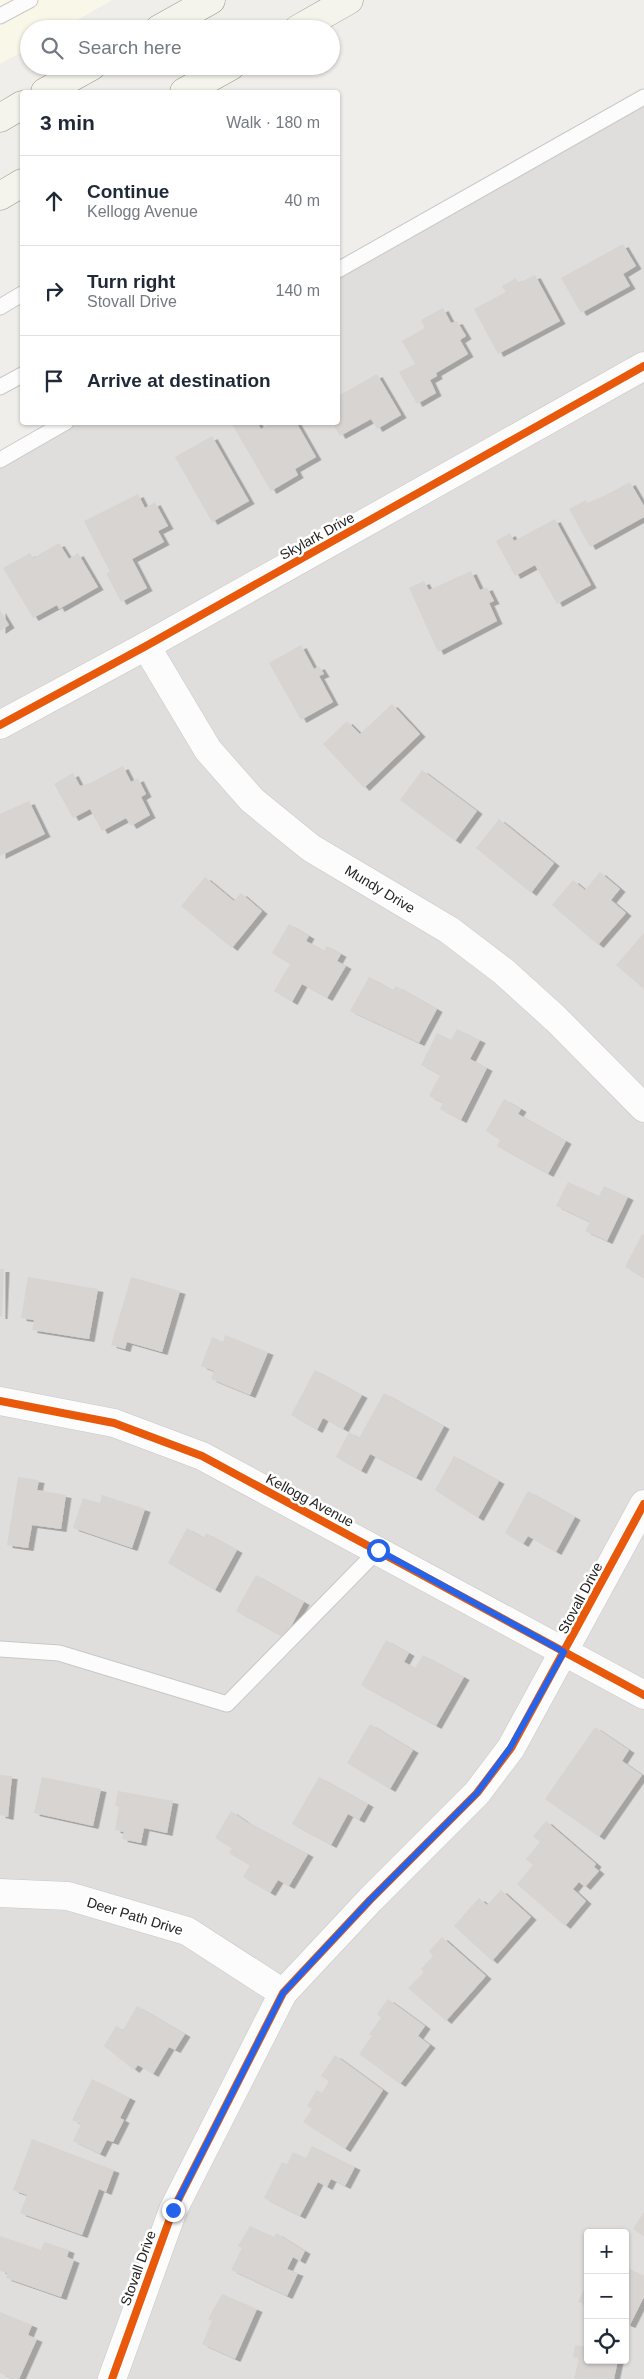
<!DOCTYPE html>
<html lang="en">
<head>
<meta charset="utf-8">
<style>
  body { margin:0; font-family:Helvetica,sans-serif; background:#f6f6f7; color:#1f2937 }
  .controls { position:absolute; right:15px; bottom:15px; display:grid; overflow:hidden; border-radius:5px; box-shadow:0 1px 4px #0004 }
  .controls button { width:45px; height:45px; display:grid; place-items:center; padding:0; border:0; border-bottom:1px solid #e0e1e3; background:#fff; color:#1f2937; font:25px sans-serif }
  .stop { position:absolute; width:15px; height:15px; margin:-11px; border:4px solid #2563eb; border-radius:50%; background:#fff }
  .stop.end { background:#2563eb; border-color:#fff; box-shadow:0 1px 5px #0008 }
  .list { margin:0; padding:0; list-style:none }
  h2 { display:flex; justify-content:space-between; align-items:center; height:65px; margin:0; padding:0 20px; font-size:21px }
  h2 small { font-size:16px; font-weight:400; color:#747a83 }
  .list li { display:grid; grid-template-columns:32px 1fr auto; gap:15px; align-items:center; box-sizing:border-box; height:90px; padding:0 20px; border-top:1px solid #e0e1e3 }
  .list b { display:block; font-size:19px; white-space:nowrap }
  .list p { margin:0; font-size:16px; white-space:nowrap; color:#747a83 }
  .list em { font-size:16px; font-style:normal; color:#747a83 }
  .icon { flex:none; width:28px; height:28px; fill:none; stroke:currentColor; stroke-width:2; stroke-linecap:round; stroke-linejoin:round }
  .map { position:relative; flex:none; width:644px; height:2379px; overflow:hidden }
  .search { position:absolute; background:#fff; box-shadow:0 1px 4px #0004; left:20px; top:20px; width:320px; height:55px; display:flex; align-items:center; gap:12px; box-sizing:border-box; padding:0 18px; border-radius:28px; color:#747a83; font-size:19px }
  .panel { position:absolute; background:#fff; box-shadow:0 1px 4px #0004; left:20px; top:90px; width:320px; height:335px; border-radius:5px }
  .map>svg:first-child { display:block }
  .residential { fill:#dfdedc; fill-rule:evenodd }
  .education { fill:#f8f7e8 }
  .building { fill:#d7d4d2; filter:url(#shadow) }
  .lines { fill:none; stroke-linecap:round; stroke-linejoin:round }
  .lane-casing { stroke:#c9c8c7; stroke-width:17 }
  .street-casing { stroke:#c9c8c7; stroke-width:29 }
  .secondary-casing { stroke:#999a82; stroke-width:29 }
  .lane { stroke:#fdfcfc; stroke-width:15 }
  .street { stroke:#fdfcfc; stroke-width:28 }
  .secondary { stroke:#f4f4ed; stroke-width:28 }
  .cycleway-casing { stroke:#fff; stroke-width:11 }
  .cycleway { stroke:#e8590c; stroke-width:8 }
  .route { stroke:#2563eb; stroke-width:6 }
  .labels { text-anchor:middle; stroke-width:5; stroke-linejoin:round; paint-order:stroke }
  .street-label { font-size:14px; fill:#222; stroke:#fff }
</style>
</head>
<body>
<div class="map">
<svg width="644" height="2379" viewBox="0 0 644 2379">
  <defs>
    <filter id="shadow"><feDropShadow dx="5.5" dy="3" stdDeviation="0" flood-color="#0004"/></filter>
  </defs>
  <rect width="100%" height="100%" fill="#f0eeeb"/>
  <path class="residential" d="M644 106V2379H0V465L76 423 338 422V277ZM588 2233H625V2360H588Z"/>
  <path class="education" d="M0 0H112L62 29H29V48L0 64Z"/>
  <g class="building">
    <path d="M623 244 636 266 623 274 630 286 581 313 561 278Z"/>
    <path d="M535 275 560 321 498 354 474 309 506 292 502 286 516 278 518 283Z"/>
    <path d="M443 308 451 323 457 321 466 336 460 340 468 354 436 373 437 376 430 380 436 393 417 404 399 372 415 364 402 341 425 328 421 320Z"/>
    <path d="M377 374 401 415 377 429 371 419 340 436 332 422H338V396Z"/>
    <path d="M235 422H257L261 429 273 422H296L316 457 295 469 298 475 271 491 232 424Z"/>
    <path d="M212 436 249 501 212 522 175 457Z"/>
    <path d="M630 482 644 506V517L590 547 569 509 586 500 587 503 604 496Z"/>
    <path d="M138 494 145 508 155 502 168 526 158 531 164 542 132 559 147 588 121 602 106 573 110 572 84 521Z"/>
    <path d="M555 519 591 585 557 604 535 565 515 576 496 541 510 533 514 541Z"/>
    <path d="M59 543 69 559 78 553 98 587 59 609 57 605 33 618 3 568 30 553 33 558Z"/>
    <path d="M471 571 480 590 487 587 494 601 489 603 497 621 438 652 409 588 424 581 429 590Z"/>
    <path d="M0 610 9 625 0 631Z"/>
    <path d="M301 645 314 669 319 666 324 674 319 676 333 702 301 720 269 663Z"/>
    <path d="M392 704 420 734 364 788 323 744 347 721 360 734Z"/>
    <path d="M123 766 131 782 138 778 146 794 141 797 150 815 131 826 126 818 102 831 90 809 73 818 54 784 73 773 80 786 90 783Z"/>
    <path d="M422 770 477 811 455 841 400 800Z"/>
    <path d="M29 801 45 834 0 856V814Z"/>
    <path d="M499 819 554 863 531 893 476 848Z"/>
    <path d="M600 872 620 889 611 900 626 913 598 945 552 905 573 880 585 890Z"/>
    <path d="M205 877 234 901 241 893 262 911 232 948 181 906Z"/>
    <path d="M289 924 309 936 306 941 324 951 327 946 341 954 337 961 346 966 327 998 302 984 292 1002 274 991 290 964 272 953Z"/>
    <path d="M644 933V989L616 965Z"/>
    <path d="M369 977 393 990 396 986 437 1009 419 1043 350 1011Z"/>
    <path d="M457 1029 480 1040 470 1059 487 1068 461 1120 440 1109 443 1103 429 1096 440 1075 421 1065 437 1033 451 1040Z"/>
    <path d="M504 1099 521 1109 518 1114 566 1141 548 1174 497 1146 500 1140 486 1131Z"/>
    <path d="M568 1182 599 1196 604 1186 628 1197 607 1241 585 1231 590 1222 556 1206Z"/>
    <path d="M642 1234 644 1235V1278L625 1267Z"/>
    <path d="M0 1269H4L2 1316H0Z"/>
    <path d="M28 1277 98 1289 89 1339 32 1330 34 1320 21 1318Z"/>
    <path d="M131 1277 180 1291 162 1352 127 1342 125 1349 111 1345Z"/>
    <path d="M225 1335 268 1352 250 1395 211 1379 214 1371 201 1366 212 1337 223 1342Z"/>
    <path d="M315 1370 362 1395 343 1429 323 1418 317 1430 291 1415Z"/>
    <path d="M384 1393 444 1426 416 1478 370 1454 361 1471 336 1457 349 1432 359 1438Z"/>
    <path d="M454 1456 499 1481 478 1518 435 1490Z"/>
    <path d="M18 1477 39 1480 37 1490 66 1495 61 1529 32 1525 28 1548 7 1545Z"/>
    <path d="M528 1491 575 1517 556 1552 528 1536 523 1544 505 1533Z"/>
    <path d="M102 1495 145 1509 132 1548 73 1528 83 1498 100 1503Z"/>
    <path d="M187 1528 204 1538 206 1533 237 1550 215 1590 168 1563Z"/>
    <path d="M256 1575 304 1602 285 1638 236 1611Z"/>
    <path d="M386 1640 409 1653 404 1662 415 1668 423 1655 464 1677 436 1726 361 1685Z"/>
    <path d="M370 1724 413 1750 390 1789 347 1763Z"/>
    <path d="M595 1727 629 1750 622 1761 642 1775 599 1837 545 1799Z"/>
    <path d="M0 1775 12 1776 8 1817 0 1815Z"/>
    <path d="M42 1777 101 1789 93 1826 34 1813Z"/>
    <path d="M319 1777 368 1804 359 1820 348 1814 331 1845 292 1824Z"/>
    <path d="M118 1791 173 1801 167 1833 144 1828 141 1843 122 1839 124 1832 115 1830 119 1807 115 1806Z"/>
    <path d="M231 1811 247 1822 308 1854 289 1886 278 1880 270 1893 243 1877 250 1865 229 1853 232 1848 215 1838Z"/>
    <path d="M546 1821 596 1864 594 1867 599 1871 585 1887 579 1882 573 1889 586 1901 565 1926 517 1884 533 1865 526 1859 540 1842 533 1836Z"/>
    <path d="M501 1890 531 1917 492 1961 454 1926 479 1898 487 1905Z"/>
    <path d="M442 1937 486 1976 446 2021 408 1988 424 1972 421 1969 433 1956 429 1951Z"/>
    <path d="M388 1999 425 2026 418 2036 430 2045 400 2084 359 2054 372 2036 369 2034 381 2018 377 2014Z"/>
    <path d="M137 2006 185 2034 175 2050 169 2047 153 2074 138 2065 134 2070 104 2046 116 2026 123 2030Z"/>
    <path d="M335 2055 383 2090 345 2149 303 2122 312 2109 307 2106 317 2090 322 2093 329 2081 321 2076Z"/>
    <path d="M92 2079 130 2098 120 2118 124 2120 113 2142 107 2140 100 2154 73 2141 81 2124 72 2120Z"/>
    <path d="M32 2139 114 2170 106 2192 99 2189 82 2235 20 2213 27 2195 13 2190Z"/>
    <path d="M312 2146 355 2167 345 2186 331 2179 327 2187 318 2182 300 2216 264 2198 282 2162 287 2164 293 2152 306 2158Z"/>
    <path d="M644 2212V2236L633 2229Z"/>
    <path d="M250 2226 274 2237 276 2233 305 2251 300 2261 293 2257 287 2269 298 2273 287 2296 231 2270 242 2248 238 2246Z"/>
    <path d="M0 2236 41 2250 44 2242 69 2250 67 2257 74 2260 61 2297 6 2278 7 2273 0 2271Z"/>
    <path d="M625 2267 644 2276V2297L630 2325 625 2323Z"/>
    <path d="M588 2281V2306L578 2302Z"/>
    <path d="M222 2294 257 2309 235 2359 202 2344 212 2321 208 2319Z"/>
    <path d="M0 2312 32 2325 28 2335 37 2339 19 2379H13L0 2373Z"/>
    <path d="M575 2345 588 2347V2360H618L614 2379H574L579 2358 573 2357Z"/>
  </g>
  <g class="lines">
    <defs>
      <g id="lane">
        <path d="M0 16 30 0"/>
        <path d="M338 270 644 97"/>
        <path d="M0 307 22 294"/>
        <path d="M0 387 22 375"/>
        <path d="M0 460 66 422"/>
        <path d="M0 1649 59 1653 227 1704 378 1550"/>
      </g>
      <g id="street">
        <path d="M146 646 208 750 252 800 311 848 449 930 503 971 556 1019 644 1108"/>
        <path d="M0 725 146 646 644 366"/>
        <path d="M0 1401 114 1423 202 1456 644 1695"/>
        <path d="M0 1893 68 1896 187 1931 283 1993"/>
        <path d="M112 2379 173 2210 283 1993 370 1900 477 1793 511 1748 644 1504"/>
      </g>
      <g id="secondary">
        <path d="M159 29 211 0"/>
        <path d="M298 29 349 0"/>
        <path d="M45 92 92 66"/>
        <path d="M184 92 231 66"/>
        <path d="M0 118 22 105"/>
        <path d="M0 196 22 183"/>
      </g>
    </defs>
    <use href="#lane" class="lane-casing"/>
    <use href="#street" class="street-casing"/>
    <use href="#secondary" class="secondary-casing"/>
    <use href="#lane" class="lane"/>
    <use href="#street" class="street"/>
    <use href="#secondary" class="secondary"/>
    <defs>
      <g id="cycleway">
        <path d="M0 725 146 646 644 366"/>
        <path d="M0 1401 114 1423 202 1456 644 1695"/>
        <path d="M112 2379 173 2210 283 1993 370 1900 477 1793 511 1748 644 1504"/>
      </g>
    </defs>
    <use href="#cycleway" class="cycleway-casing"/>
    <use href="#cycleway" class="cycleway"/>
  </g>
  <g class="lines">
    <path class="route" d="M173 2210 283 1993 370 1900 477 1793 510 1748 564 1652 378 1550"/>
  </g>
  <g class="labels">
    <g class="street-label">
      <text transform="translate(317 536) rotate(-29)" y="5">Skylark Drive</text>
      <text transform="translate(380 889) rotate(31)" y="5">Mundy Drive</text>
      <text transform="translate(310 1500) rotate(28)" y="5">Kellogg Avenue</text>
      <text transform="translate(580 1598) rotate(-62)" y="5">Stovall Drive</text>
      <text transform="translate(135 1916) rotate(17)" y="5">Deer Path Drive</text>
      <text transform="translate(138 2268) rotate(-70)" y="5">Stovall Drive</text>
    </g>
  </g>
</svg>
<div class="controls">
<button>+</button>
<button>−</button>
<button><svg class="icon" aria-label="locate" viewBox="0 0 24 24"><circle cx="12" cy="12" r="6"/><path d="M12 2v4M12 18v4M2 12h4M18 12h4"/></svg></button>
</div>
<div class="stop" style="left:378px;top:1550px"></div>
<div class="stop end" style="left:173px;top:2210px"></div>
<div class="search"><svg class="icon" aria-label="search" viewBox="0 0 24 24"><circle cx="10" cy="10" r="6"/><path d="M15 15l6 6"/></svg>Search here</div>
<section class="panel">
<h2>3 min<small>Walk · 180 m</small></h2>
<ul class="list">
<li><svg class="icon" aria-label="ahead" viewBox="0 0 24 24"><path d="M12 20V5M6 11l6-6 6 6"/></svg><div><b>Continue</b><p>Kellogg Avenue</p></div><em>40 m</em></li>
<li><svg class="icon" aria-label="right" viewBox="0 0 24 24"><path d="M7 20v-9h11M14 6l5 5-5 5"/></svg><div><b>Turn right</b><p>Stovall Drive</p></div><em>140 m</em></li>
<li><svg class="icon" aria-label="arrive" viewBox="0 0 24 24"><path d="M6 21V4h12l-3 4 3 4H6"/></svg><div><b>Arrive at destination</b></div></li>
</ul>
</section>
</div>
</body>
</html>
